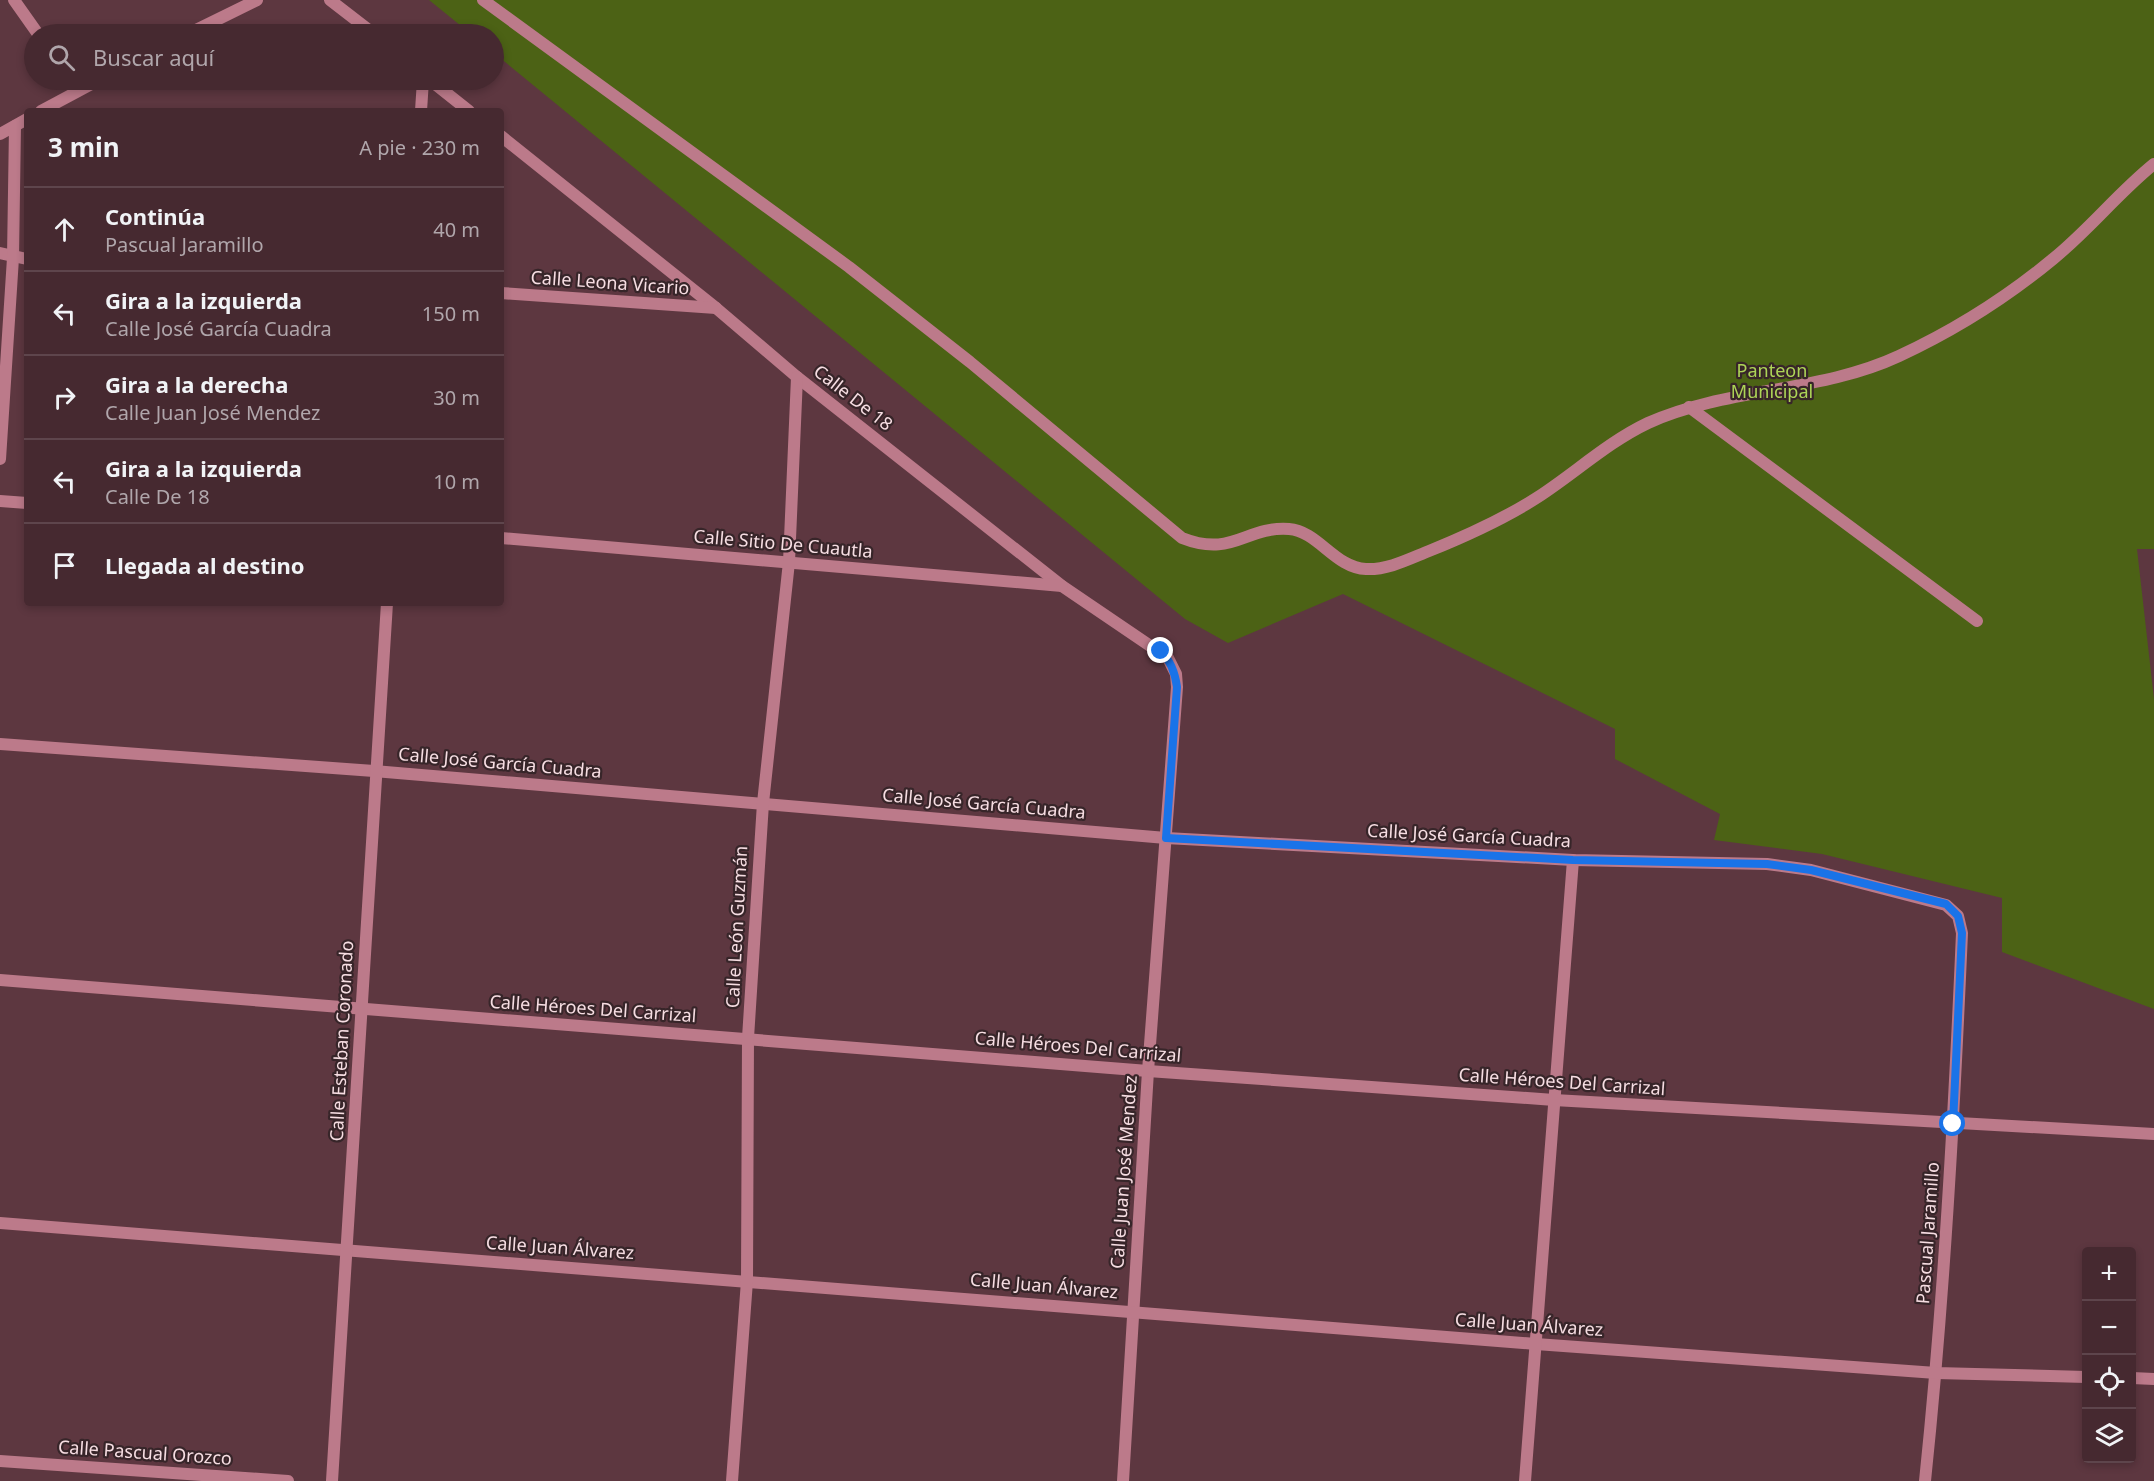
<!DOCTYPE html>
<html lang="es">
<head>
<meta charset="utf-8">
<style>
  body { margin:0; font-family:"Noto Sans",sans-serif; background:#4d3138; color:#f1f3f6 }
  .controls { position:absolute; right:18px; bottom:18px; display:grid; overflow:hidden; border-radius:6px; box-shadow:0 3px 9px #0003 }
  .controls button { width:54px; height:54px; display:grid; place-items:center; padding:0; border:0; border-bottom:2px solid #5e454c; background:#462930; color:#f1f3f6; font:30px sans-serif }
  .stop { position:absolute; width:18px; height:18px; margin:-14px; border:4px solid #1a73e8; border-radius:50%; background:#fff }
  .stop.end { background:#1a73e8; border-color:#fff; box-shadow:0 2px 6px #0008 }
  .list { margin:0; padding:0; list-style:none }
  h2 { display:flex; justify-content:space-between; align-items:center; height:78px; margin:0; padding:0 24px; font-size:26px }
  h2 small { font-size:20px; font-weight:400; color:#b0a6ab }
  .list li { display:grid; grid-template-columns:39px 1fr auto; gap:18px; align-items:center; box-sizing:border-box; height:84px; padding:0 24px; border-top:2px solid #5e454c }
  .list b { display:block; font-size:22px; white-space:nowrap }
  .list p { margin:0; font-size:20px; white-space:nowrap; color:#b0a6ab }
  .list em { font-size:20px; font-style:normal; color:#b0a6ab }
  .icon { flex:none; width:33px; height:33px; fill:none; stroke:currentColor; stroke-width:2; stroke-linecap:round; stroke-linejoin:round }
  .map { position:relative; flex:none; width:2154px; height:1481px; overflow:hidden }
  .search { position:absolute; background:#462930; box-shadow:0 3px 9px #0003; left:24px; top:24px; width:480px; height:66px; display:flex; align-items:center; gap:15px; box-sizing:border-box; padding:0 21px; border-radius:33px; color:#b0a6ab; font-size:22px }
  .panel { position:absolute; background:#462930; box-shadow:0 3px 9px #0003; left:24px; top:108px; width:480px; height:498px; border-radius:6px }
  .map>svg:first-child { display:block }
  .green { fill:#4c6215 }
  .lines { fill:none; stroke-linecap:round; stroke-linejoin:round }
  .service { stroke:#bc7a8a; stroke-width:12 }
  .minor { stroke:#bc7a8a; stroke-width:12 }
  .route { stroke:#1a73e8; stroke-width:8 }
  .labels { text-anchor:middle; stroke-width:4.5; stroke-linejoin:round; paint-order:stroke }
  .street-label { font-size:18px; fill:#f6dde2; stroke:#372529 }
  .park-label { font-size:18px; fill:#add457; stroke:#372529 }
</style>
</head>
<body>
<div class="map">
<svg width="2154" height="1481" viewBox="0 0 2154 1481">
  <rect width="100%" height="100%" fill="#5d3740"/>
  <path class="green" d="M429 0H2154V549H2137L2154 699V1009L2002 952V898L1822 854 1714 840 1720 814 1615 759V729L1343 594 1228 643 1185 619 494 53V34H471Z"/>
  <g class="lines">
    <g class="service">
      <path d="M483 0 849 267 970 362 1182 538C1233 558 1245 526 1289 529 1318 531 1335 568 1366 569 1388 570 1409 559 1429 551 1466 536 1504 519 1538 497 1575 473 1608 442 1648 423 1728 387 1820 393 1899 356 1953 331 2007 297 2053 259 2089 230 2118 193 2154 164"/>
      <path d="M1689 407 1977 621"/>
    </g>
    <g class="minor">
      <path d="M14 0 38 34"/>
      <path d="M330 0 374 34"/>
      <path d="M188 34 257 0"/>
      <path d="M68 80 76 91"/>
      <path d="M430 80 469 111"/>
      <path d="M41 111 99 80"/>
      <path d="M421 111 423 80"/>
      <path d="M0 134 27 119"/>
      <path d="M501 136 716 308 797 377 1062 586 1168 658 1176 674 1177 687 1148 1071 1123 1481"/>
      <path d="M0 253 27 259"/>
      <path d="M501 293 716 308"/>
      <path d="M0 459 13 258 15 126"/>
      <path d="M0 501 27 503"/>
      <path d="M501 538 1062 586"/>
      <path d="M0 744 374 771 1166 838 1573 860 1767 864 1811 870 1946 905 1958 916 1962 933C1954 1116 1944 1299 1925 1481"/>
      <path d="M0 980 1148 1071 1554 1100 2154 1134"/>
      <path d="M0 1223 1536 1344 1936 1373 2086 1377"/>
      <path d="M2132 1378 2154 1379"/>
      <path d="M0 1461 288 1481"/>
      <path d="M332 1481 387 603"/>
      <path d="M732 1481 747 1281 748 1038 763 803 789 562 797 377"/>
      <path d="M1525 1481 1573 860"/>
    </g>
  </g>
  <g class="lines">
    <path class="route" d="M1161 651C1171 661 1175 672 1177 687L1166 838 1573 860 1767 864 1811 870 1946 904 1958 916 1962 933 1953 1124"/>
  </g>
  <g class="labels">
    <g class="street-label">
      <text transform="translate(610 283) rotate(4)" y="6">Calle Leona Vicario</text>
      <text transform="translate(853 398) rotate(38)" y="6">Calle De 18</text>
      <text transform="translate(783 544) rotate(5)" y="6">Calle Sitio De Cuautla</text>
      <text transform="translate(500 763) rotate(5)" y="6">Calle José García Cuadra</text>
      <text transform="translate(984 804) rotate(5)" y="6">Calle José García Cuadra</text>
      <text transform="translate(1469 836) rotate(3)" y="6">Calle José García Cuadra</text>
      <text transform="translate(737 927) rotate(-87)" y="6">Calle León Guzmán</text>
      <text transform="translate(593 1009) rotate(4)" y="6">Calle Héroes Del Carrizal</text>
      <text transform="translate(342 1041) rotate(-87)" y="6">Calle Esteban Coronado</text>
      <text transform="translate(1078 1047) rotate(5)" y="6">Calle Héroes Del Carrizal</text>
      <text transform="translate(1562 1082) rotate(4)" y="6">Calle Héroes Del Carrizal</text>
      <text transform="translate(1124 1172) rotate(-86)" y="6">Calle Juan José Mendez</text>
      <text transform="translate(1928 1233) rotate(-86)" y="6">Pascual Jaramillo</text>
      <text transform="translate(560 1248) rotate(4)" y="6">Calle Juan Álvarez</text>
      <text transform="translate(1044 1286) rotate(5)" y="6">Calle Juan Álvarez</text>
      <text transform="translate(1529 1325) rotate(4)" y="6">Calle Juan Álvarez</text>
      <text transform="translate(145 1453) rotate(4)" y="6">Calle Pascual Orozco</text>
    </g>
    <g class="park-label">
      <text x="1772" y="377">Panteon<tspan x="1772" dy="21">Municipal</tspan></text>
    </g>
  </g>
</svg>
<div class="controls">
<button>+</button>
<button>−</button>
<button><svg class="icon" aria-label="locate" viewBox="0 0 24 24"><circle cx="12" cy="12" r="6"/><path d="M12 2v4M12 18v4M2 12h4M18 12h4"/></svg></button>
<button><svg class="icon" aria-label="layers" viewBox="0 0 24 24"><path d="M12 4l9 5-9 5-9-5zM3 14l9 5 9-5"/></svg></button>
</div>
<div class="stop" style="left:1953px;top:1124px"></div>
<div class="stop end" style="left:1161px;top:651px"></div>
<div class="search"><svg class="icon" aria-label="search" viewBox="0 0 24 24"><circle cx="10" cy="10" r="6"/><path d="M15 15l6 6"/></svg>Buscar aquí</div>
<section class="panel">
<h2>3 min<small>A pie · 230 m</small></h2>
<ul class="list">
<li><svg class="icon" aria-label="ahead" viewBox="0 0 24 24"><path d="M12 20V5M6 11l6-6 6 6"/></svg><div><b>Continúa</b><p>Pascual Jaramillo</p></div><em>40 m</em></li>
<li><svg class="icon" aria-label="left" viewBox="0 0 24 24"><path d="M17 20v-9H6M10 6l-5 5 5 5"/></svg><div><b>Gira a la izquierda</b><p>Calle José García Cuadra</p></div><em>150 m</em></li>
<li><svg class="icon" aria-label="right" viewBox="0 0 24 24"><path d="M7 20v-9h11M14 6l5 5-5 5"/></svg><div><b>Gira a la derecha</b><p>Calle Juan José Mendez</p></div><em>30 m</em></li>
<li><svg class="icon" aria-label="left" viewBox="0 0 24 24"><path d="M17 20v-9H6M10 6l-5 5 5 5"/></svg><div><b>Gira a la izquierda</b><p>Calle De 18</p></div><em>10 m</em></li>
<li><svg class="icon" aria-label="arrive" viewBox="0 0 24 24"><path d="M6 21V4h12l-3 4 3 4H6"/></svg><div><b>Llegada al destino</b></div></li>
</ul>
</section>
</div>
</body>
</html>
